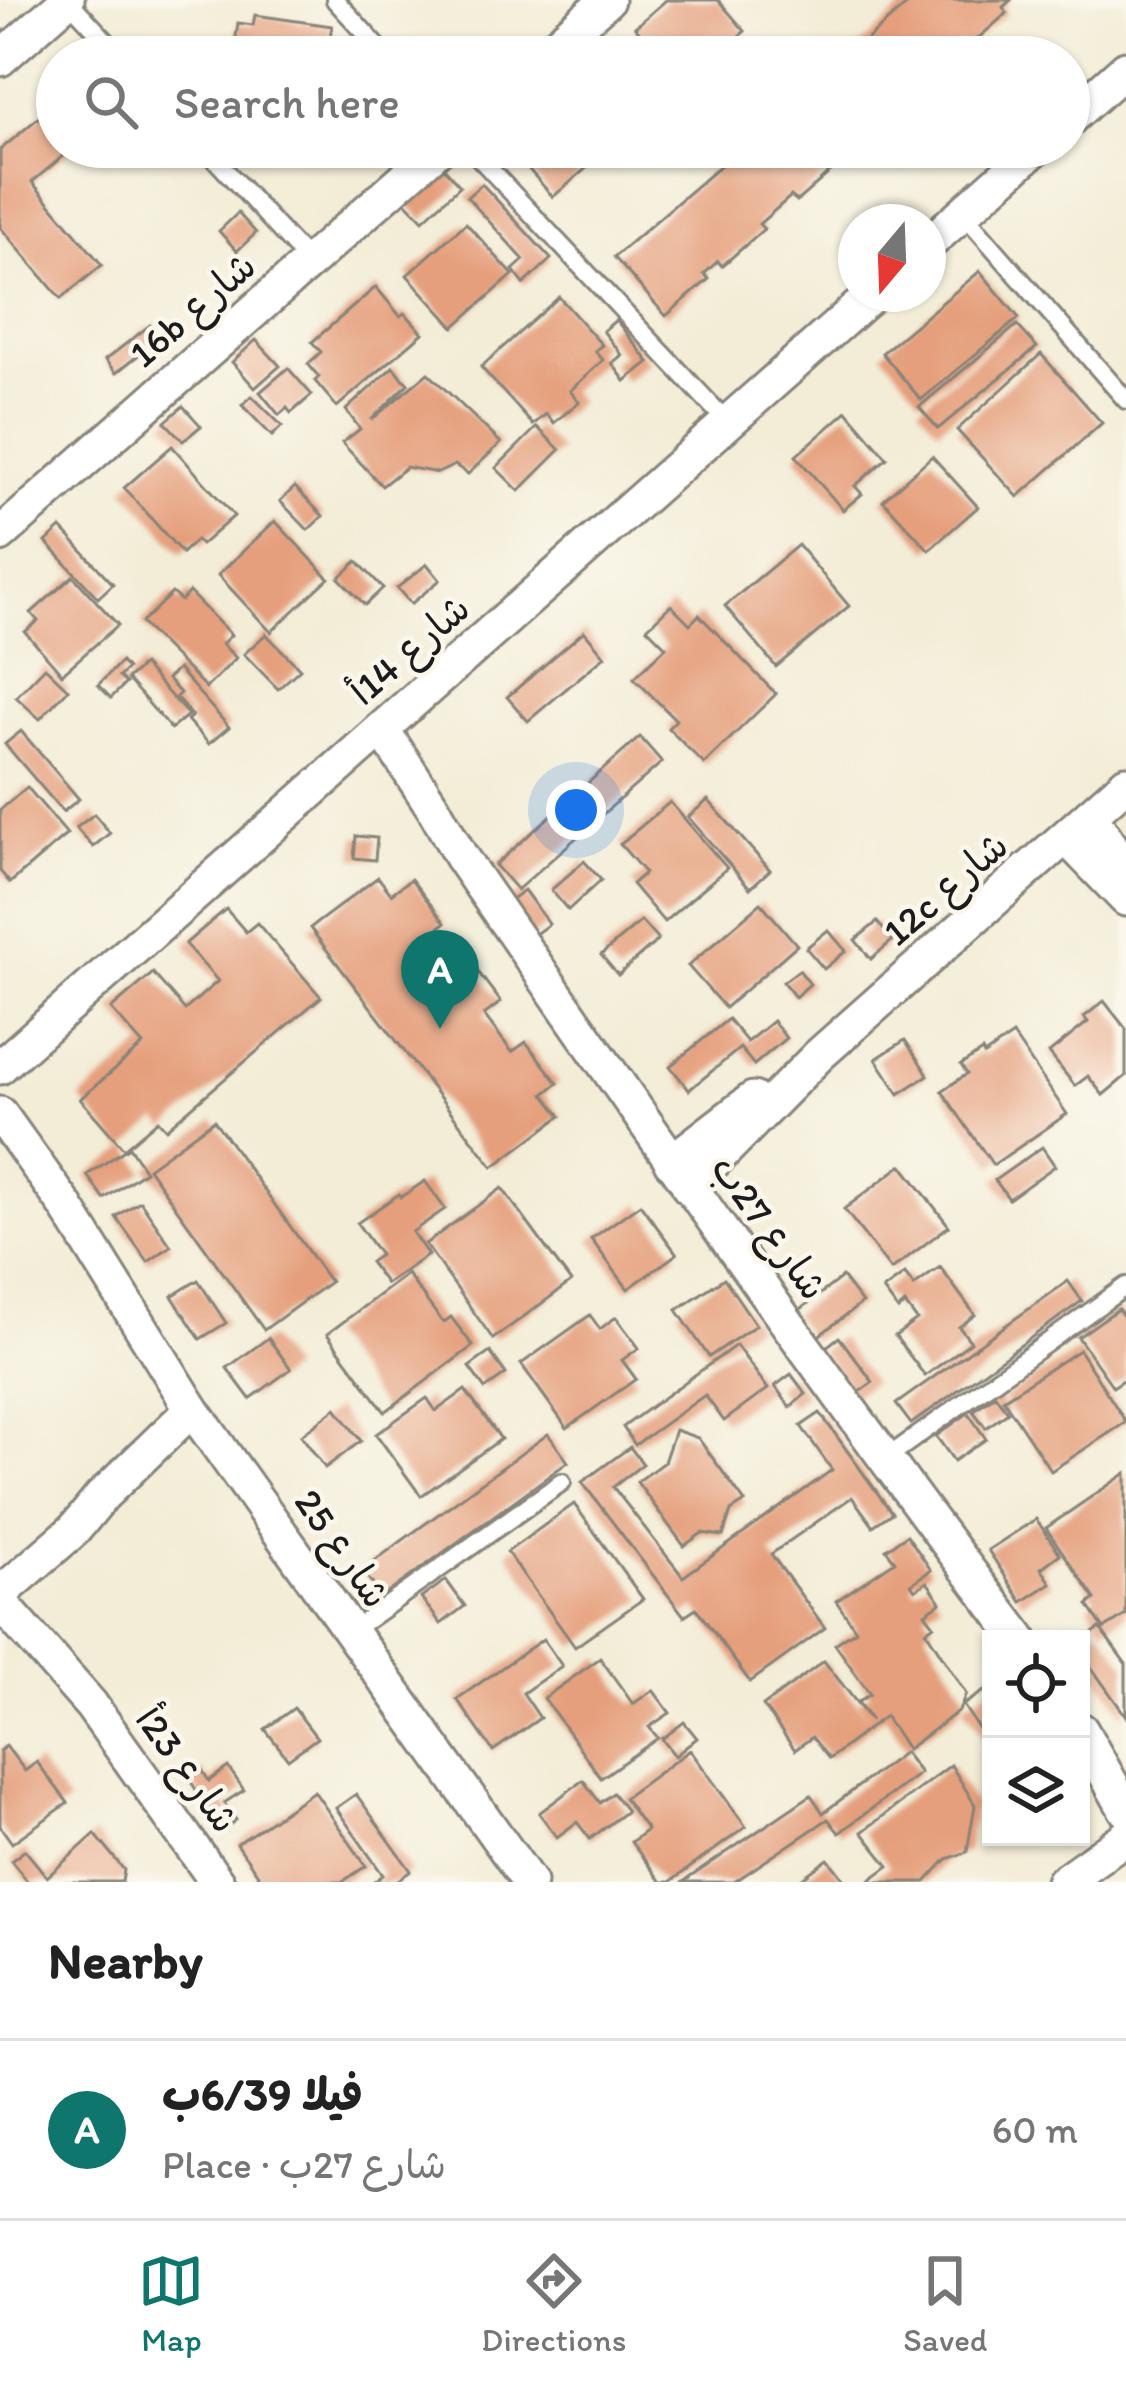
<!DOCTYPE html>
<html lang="en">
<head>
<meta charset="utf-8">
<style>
  body { margin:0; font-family:Itim,"Playpen Sans Arabic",sans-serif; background:#f2f2f2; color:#222 }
  .controls { position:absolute; right:36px; bottom:36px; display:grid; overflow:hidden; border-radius:0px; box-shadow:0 3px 9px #0004 }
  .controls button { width:108px; height:108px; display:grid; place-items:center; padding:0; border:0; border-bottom:3px solid #e0e0e0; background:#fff; color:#222; font:60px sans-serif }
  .compass { position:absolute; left:838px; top:204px; width:108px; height:108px; border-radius:50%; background:#fff; box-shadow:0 3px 9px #0004; rotate:199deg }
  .you { position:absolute; left:576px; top:810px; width:42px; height:42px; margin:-30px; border:9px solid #fff; border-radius:50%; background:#1a73e8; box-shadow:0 0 0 18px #1a73e833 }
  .badge { display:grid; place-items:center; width:78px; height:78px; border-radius:50%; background:#0f766e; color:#fff; font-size:39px; font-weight:700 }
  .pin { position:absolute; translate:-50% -99px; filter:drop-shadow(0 3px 6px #0008) }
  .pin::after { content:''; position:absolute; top:63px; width:42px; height:36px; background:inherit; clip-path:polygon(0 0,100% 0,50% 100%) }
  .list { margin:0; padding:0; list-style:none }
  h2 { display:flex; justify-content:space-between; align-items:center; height:156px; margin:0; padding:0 48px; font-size:51px }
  h2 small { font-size:39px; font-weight:400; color:#767676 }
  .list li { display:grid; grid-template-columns:78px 1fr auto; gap:36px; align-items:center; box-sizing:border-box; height:180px; padding:0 48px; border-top:3px solid #e0e0e0 }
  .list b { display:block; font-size:45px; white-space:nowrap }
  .list p { margin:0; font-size:39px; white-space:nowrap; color:#767676 }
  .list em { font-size:39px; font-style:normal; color:#767676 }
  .icon { flex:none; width:66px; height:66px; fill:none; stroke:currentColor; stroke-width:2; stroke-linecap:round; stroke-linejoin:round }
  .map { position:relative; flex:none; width:1126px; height:1882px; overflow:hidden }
  .search { position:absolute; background:#fff; box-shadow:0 3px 9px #0004; left:36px; right:36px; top:36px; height:132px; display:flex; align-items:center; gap:30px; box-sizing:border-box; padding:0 42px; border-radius:66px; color:#767676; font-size:45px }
  .sheet { height:336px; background:#fff }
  nav { display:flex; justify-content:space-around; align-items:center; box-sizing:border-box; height:168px; border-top:3px solid #e0e0e0; background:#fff; font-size:33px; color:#767676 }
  nav a { display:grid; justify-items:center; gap:6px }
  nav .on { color:#0f766e }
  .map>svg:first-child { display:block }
  .building { fill:#e59f7c }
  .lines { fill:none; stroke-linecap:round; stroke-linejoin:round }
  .service-casing { stroke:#88847a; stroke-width:22 }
  .minor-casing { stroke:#88847a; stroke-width:39 }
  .service { stroke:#fff; stroke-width:16 }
  .minor { stroke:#fff; stroke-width:33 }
  .labels { text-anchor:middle; stroke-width:9; stroke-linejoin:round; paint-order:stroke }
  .street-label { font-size:39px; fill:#1c1c1c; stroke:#fbf7ec }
</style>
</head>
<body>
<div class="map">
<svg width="1126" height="1882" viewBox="0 0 1126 1882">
  <rect width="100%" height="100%" fill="#fbf7ec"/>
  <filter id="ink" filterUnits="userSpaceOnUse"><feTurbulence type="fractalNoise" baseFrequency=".00833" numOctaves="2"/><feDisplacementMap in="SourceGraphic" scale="24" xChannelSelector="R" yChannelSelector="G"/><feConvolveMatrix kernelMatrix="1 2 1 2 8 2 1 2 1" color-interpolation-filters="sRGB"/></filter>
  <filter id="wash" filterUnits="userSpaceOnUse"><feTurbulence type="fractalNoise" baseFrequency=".004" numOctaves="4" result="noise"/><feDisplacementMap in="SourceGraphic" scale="48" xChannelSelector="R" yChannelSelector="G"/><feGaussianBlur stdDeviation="2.7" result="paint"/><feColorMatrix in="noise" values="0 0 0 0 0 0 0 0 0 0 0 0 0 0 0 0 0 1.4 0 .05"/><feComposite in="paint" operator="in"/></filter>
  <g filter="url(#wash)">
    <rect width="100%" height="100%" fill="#f3edd7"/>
    <g id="blocks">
      <g class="building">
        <path d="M666 0H718L745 31 715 57H621L644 37 635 27Z"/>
        <path d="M912 0H1011L1003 7 1007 13 966 49 962 43 946 57H847Z"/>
        <path d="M255 15 332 26 328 48 339 49 338 57H233L238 23 253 25Z"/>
        <path d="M50 108 57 116V147H74L32 182 102 265 61 299 0 227V150Z"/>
        <path d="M509 147H611L553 197Z"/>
        <path d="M742 147H843L831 157 838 165 797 201 791 196 759 224 764 229 722 266 718 261 704 274 709 279 666 316 614 257Z"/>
        <path d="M443 167 460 186 423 220 405 201Z"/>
        <path d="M482 184 551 259 524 284 513 270 524 260 467 197Z"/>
        <path d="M238 213 256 233 237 251 219 231Z"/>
        <path d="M466 223 513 275 454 327 407 275Z"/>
        <path d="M980 271 1019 318 921 400 882 353Z"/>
        <path d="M376 287 400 316 405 313 423 333 337 407 315 381 319 377 308 364 321 352 312 342Z"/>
        <path d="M559 297 602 345 595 351 603 360 570 391 579 402 554 423 546 414 533 425 481 367Z"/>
        <path d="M616 320 649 362 625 381 612 363 622 355 603 331Z"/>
        <path d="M150 325 160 338 116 373 105 360Z"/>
        <path d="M1017 325 1037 347 938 429 919 407Z"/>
        <path d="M256 340 280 366 255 388 232 362Z"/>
        <path d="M1041 354 1102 423 1018 497 957 430Z"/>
        <path d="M393 367 408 384 371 420 428 373 501 443 468 474 455 465 438 473 406 467 382 486 342 443 360 429 346 410Z"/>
        <path d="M288 368 312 395 291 413 287 408 279 415 260 392Z"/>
        <path d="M252 396 282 426 272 436 242 405Z"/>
        <path d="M183 406 201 426 183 441 165 422Z"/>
        <path d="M847 411 887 458 855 486 862 494 843 510 796 456Z"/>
        <path d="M537 427 560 450 519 491 496 468Z"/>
        <path d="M172 446 234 516 201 545 196 540 182 553 124 488Z"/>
        <path d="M932 456 978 507 929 550 883 500Z"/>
        <path d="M295 487 323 516 308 530 280 501Z"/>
        <path d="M275 521 329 578 271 632 218 575Z"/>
        <path d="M61 528 113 584 98 598 46 542Z"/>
        <path d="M798 545 849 606 776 667 725 606Z"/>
        <path d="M357 561 383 588 365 605 339 578Z"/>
        <path d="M427 564 440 580 411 604 397 588Z"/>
        <path d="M73 576 118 625 62 674 25 632 38 621 31 613Z"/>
        <path d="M189 592 231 635 222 644 236 658 206 688 141 623 172 593 181 601Z"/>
        <path d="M671 605 690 624 699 615 776 694 704 764 668 728 676 720 634 678 666 647 647 628Z"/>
        <path d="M584 631 605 656 528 721 507 697Z"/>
        <path d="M266 634 300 669 278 689 244 654Z"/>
        <path d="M121 662 127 669 119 677 126 683 111 698 98 685Z"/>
        <path d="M143 665 188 715 171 729 127 679Z"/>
        <path d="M45 667 68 689 40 719 16 697Z"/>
        <path d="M178 669 229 727 209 744 187 720 192 716 176 697 180 693 167 679Z"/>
        <path d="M21 731 79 799 63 812 5 744Z"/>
        <path d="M640 737 662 762 517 890 495 865Z"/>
        <path d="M27 787 67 834 10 883 0 871V810Z"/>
        <path d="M708 800 770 870 750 888 688 817Z"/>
        <path d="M670 802 727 868 664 922 632 884 645 873 620 844Z"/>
        <path d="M94 814 110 833 93 847 76 828Z"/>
        <path d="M356 836 377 838 375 860 354 858Z"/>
        <path d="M584 861 601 880 568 910 551 890Z"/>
        <path d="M378 877 391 894 411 879 445 923 425 938 452 973 469 960 501 1002 484 1015 512 1052 526 1042 558 1083 544 1094 561 1116 493 1167 310 928Z"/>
        <path d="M524 890 549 924 526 941 500 907Z"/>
        <path d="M761 903 797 945 725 1008 688 966Z"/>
        <path d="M226 909 246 932 257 923 321 997 166 1129 158 1120 124 1149 80 1099 143 1045 111 1009 153 973 185 1010 218 981 185 944Z"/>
        <path d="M641 921 658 940 618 975 601 955Z"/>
        <path d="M877 922 893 940 871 959 855 940Z"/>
        <path d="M828 930 846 951 824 969 806 948Z"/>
        <path d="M799 970 810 984 795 997 783 982Z"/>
        <path d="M1104 1001 1126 1029V1076L1103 1095 1088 1076 1075 1086 1049 1053 1088 1022 1084 1017Z"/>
        <path d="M728 1019 747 1042 773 1021 786 1038 754 1065 740 1048 689 1090 670 1066Z"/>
        <path d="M1013 1035 1067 1114 993 1165 942 1091 967 1074 961 1065 982 1051 984 1055Z"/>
        <path d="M905 1040 928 1075 899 1094 876 1059Z"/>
        <path d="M214 1120 330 1282 264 1330 148 1168Z"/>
        <path d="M129 1147 145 1171 104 1199 87 1175Z"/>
        <path d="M1042 1147 1055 1166 1009 1199 995 1180Z"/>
        <path d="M902 1165 949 1226 891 1270 844 1209Z"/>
        <path d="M425 1181 445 1209 412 1232 428 1255 386 1284 370 1262 380 1255 357 1223 399 1194 401 1197Z"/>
        <path d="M502 1188 571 1282 493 1339 425 1244Z"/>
        <path d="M140 1201 171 1246 148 1262 116 1217Z"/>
        <path d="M640 1204 677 1254 628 1289 591 1239Z"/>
        <path d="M940 1267 975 1315 959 1327 971 1342 925 1376 895 1336 917 1320 905 1304 898 1310 883 1290 905 1274 914 1286Z"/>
        <path d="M407 1274 443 1323 451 1317 473 1346 385 1412 327 1334Z"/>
        <path d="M842 1277 862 1303 812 1341 793 1315Z"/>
        <path d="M724 1278 756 1325 709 1357 677 1310Z"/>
        <path d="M198 1280 226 1323 200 1339 172 1296Z"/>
        <path d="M1068 1281 1082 1301 911 1424 896 1404Z"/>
        <path d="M1118 1309 1126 1320V1378L1113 1387 1078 1337Z"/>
        <path d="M590 1315 600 1329 616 1317 639 1348 622 1360 636 1379 567 1428 521 1364Z"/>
        <path d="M839 1337 873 1382 855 1395 821 1351Z"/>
        <path d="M268 1338 291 1369 250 1399 227 1368Z"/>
        <path d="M736 1345 768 1389 724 1421 705 1395 635 1445 623 1427Z"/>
        <path d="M1079 1350 1126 1422 1051 1471 1003 1399Z"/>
        <path d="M490 1352 506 1374 485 1389 469 1367Z"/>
        <path d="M791 1374 806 1394 790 1407 775 1386Z"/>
        <path d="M465 1390 501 1439 421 1496 376 1434 427 1398 436 1411Z"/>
        <path d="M995 1395 1008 1412 986 1428 973 1411Z"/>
        <path d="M336 1408 361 1441 325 1468 301 1435Z"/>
        <path d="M820 1413 892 1513 873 1526 852 1497 771 1554 825 1628 750 1682 696 1608 684 1616 582 1482 630 1447 643 1464 613 1487 683 1577 832 1470 801 1426Z"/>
        <path d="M968 1413 986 1439 954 1461 936 1436Z"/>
        <path d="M675 1430 698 1438 745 1502 731 1511 723 1536 702 1533 684 1546 637 1482 664 1462Z"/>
        <path d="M548 1434 568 1462 382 1597 362 1570Z"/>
        <path d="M1126 1473V1615L1104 1629 1088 1605 1095 1599 1046 1528Z"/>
        <path d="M574 1504 643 1599 575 1647 507 1552Z"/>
        <path d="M1036 1519 1060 1554 1041 1568 1051 1583 1022 1602 988 1550Z"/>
        <path d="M907 1535 931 1570 911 1584 915 1590 927 1582 941 1602 925 1613 934 1625 926 1631 966 1694 959 1711 907 1749 885 1716 829 1759 812 1737 795 1750 763 1706 824 1661 871 1721 858 1702 870 1694 835 1644 856 1630 836 1601 895 1561 886 1549Z"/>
        <path d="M446 1580 465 1606 441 1624 421 1598Z"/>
        <path d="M1100 1628 1126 1664V1716L1081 1653V1641Z"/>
        <path d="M543 1639 562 1666 523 1693 540 1718 493 1751 457 1699Z"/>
        <path d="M600 1658 633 1704 653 1690 670 1713 649 1727 658 1738 601 1778 544 1698Z"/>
        <path d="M989 1688 991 1691V1748L963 1705Z"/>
        <path d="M294 1708 317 1738 288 1759 265 1729Z"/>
        <path d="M684 1722 697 1738 675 1756 662 1739Z"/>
        <path d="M6 1746 25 1771 37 1762 68 1803 12 1843 0 1826V1751Z"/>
        <path d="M690 1750 746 1827 670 1882H661L631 1842 647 1830 624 1798Z"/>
        <path d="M904 1752 920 1773 839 1833 828 1819 734 1882H683L811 1795 823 1813Z"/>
        <path d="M951 1765 975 1805 967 1852 947 1859 926 1882H867L889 1866 862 1832Z"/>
        <path d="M228 1767 244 1790 224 1803 236 1820 223 1830 189 1779 202 1770 209 1781Z"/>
        <path d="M583 1780 600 1803 613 1793 627 1811 590 1839 577 1822 557 1837 539 1813Z"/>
        <path d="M314 1791 366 1866 342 1882H263L237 1844Z"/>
        <path d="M356 1794 411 1871 395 1882H374L383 1875 336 1808Z"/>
        <path d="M95 1834 124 1870 122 1882H28L11 1861 25 1850 47 1877Z"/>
        <path d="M828 1859 846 1882H797Z"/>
      </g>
    </g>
  </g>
  <g filter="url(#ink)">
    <use href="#blocks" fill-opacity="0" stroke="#88847a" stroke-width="3"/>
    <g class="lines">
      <defs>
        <g id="service">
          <path d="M68 0 121 57"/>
          <path d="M335 0 387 57"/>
          <path d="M204 147 309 262"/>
          <path d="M469 147 728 423"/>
          <path d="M963 213 1126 400"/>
          <path d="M885 1459 1126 1286"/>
          <path d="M350 1632 562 1482"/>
        </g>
        <g id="minor">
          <path d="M542 57 607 0"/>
          <path d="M0 59 67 0"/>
          <path d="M1069 119 1126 68"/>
          <path d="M928 244 1037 147"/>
          <path d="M0 535 440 147"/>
          <path d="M382 729 433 807 461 857C643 1121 826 1384 1020 1639"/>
          <path d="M1090 815 1126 869"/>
          <path d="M1066 837 1126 899"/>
          <path d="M0 1067 873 294"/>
          <path d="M0 1114 66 1206 192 1409 529 1882"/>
          <path d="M671 1162 753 1099"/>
          <path d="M689 1187 819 1055 1126 783"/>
          <path d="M0 1594 74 1530 102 1496 192 1409"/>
          <path d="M0 1602 91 1705 217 1882"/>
          <path d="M1081 1730 1126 1810"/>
          <path d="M1063 1882 1126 1837"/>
        </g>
      </defs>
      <use href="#service" class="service-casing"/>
      <use href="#minor" class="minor-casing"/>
      <use href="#service" class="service"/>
      <use href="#minor" class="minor"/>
    </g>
  </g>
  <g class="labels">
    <g class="street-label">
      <text transform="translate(192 309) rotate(-41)" y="14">16b شارع</text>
      <text transform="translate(409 649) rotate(-41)" y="14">شارع 14أ</text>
      <text transform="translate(945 888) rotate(-41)" y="14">12c شارع</text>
      <text transform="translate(770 1227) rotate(54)" y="14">شارع 27ب</text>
      <text transform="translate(343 1548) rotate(55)" y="14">شارع 25</text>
      <text transform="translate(188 1769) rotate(54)" y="14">شارع 23أ</text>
    </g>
  </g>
</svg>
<div class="controls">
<button><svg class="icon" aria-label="locate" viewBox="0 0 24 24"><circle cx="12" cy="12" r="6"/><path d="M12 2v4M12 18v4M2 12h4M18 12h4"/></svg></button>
<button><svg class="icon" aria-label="layers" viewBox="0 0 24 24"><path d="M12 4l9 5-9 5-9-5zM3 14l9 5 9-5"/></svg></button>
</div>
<svg class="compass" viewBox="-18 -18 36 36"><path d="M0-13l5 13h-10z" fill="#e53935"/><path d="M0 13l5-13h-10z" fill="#767676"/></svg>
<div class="you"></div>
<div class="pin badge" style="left:440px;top:1029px">A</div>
<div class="search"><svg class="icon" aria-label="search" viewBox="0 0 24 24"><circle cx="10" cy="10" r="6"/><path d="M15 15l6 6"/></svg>Search here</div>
</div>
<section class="sheet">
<h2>Nearby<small></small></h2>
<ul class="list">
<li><span class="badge">A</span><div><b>فيلا 6/39ب</b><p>Place · شارع 27ب</p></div><em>60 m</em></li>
</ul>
</section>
<nav>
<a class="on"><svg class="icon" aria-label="map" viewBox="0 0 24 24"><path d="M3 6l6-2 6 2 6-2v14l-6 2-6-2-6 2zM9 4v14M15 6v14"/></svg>Map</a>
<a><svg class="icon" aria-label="directions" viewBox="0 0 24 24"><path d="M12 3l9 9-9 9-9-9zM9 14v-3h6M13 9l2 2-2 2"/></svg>Directions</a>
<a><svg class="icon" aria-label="saved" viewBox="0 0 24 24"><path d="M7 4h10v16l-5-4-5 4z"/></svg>Saved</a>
</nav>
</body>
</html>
